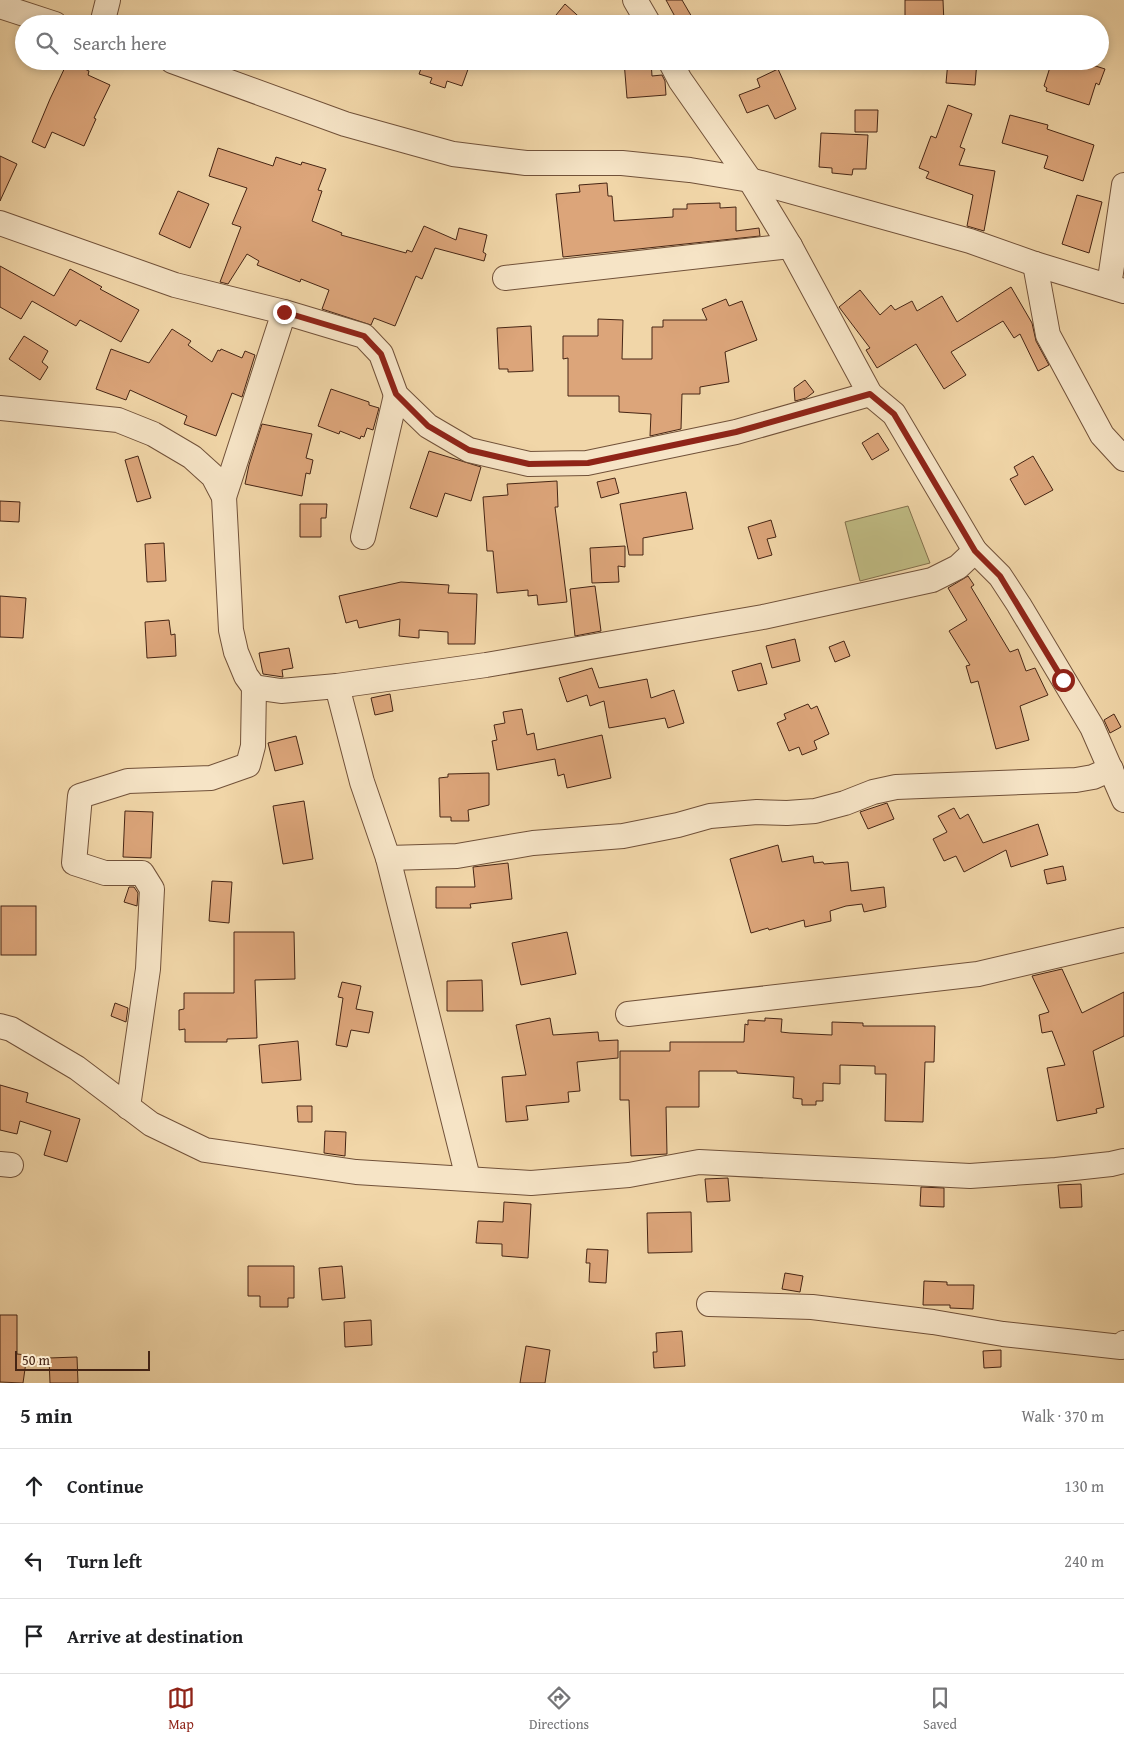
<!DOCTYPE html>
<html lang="en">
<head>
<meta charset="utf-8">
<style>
  body { margin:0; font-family:"Gentium Book Plus",serif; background:#f6f6f6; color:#202124 }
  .scale { position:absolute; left:15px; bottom:12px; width:135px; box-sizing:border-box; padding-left:5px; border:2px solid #462514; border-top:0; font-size:14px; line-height:18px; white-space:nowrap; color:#462514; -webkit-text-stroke:4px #f6e4c6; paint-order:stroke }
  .stop { position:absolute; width:15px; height:15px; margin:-11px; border:4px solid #8f2418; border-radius:50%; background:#fff }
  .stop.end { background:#8f2418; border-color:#fff; box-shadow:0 1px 5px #0008 }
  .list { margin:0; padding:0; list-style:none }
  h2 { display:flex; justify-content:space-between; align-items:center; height:65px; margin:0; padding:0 20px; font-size:21px }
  h2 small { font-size:16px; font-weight:400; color:#757577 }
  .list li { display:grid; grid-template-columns:32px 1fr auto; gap:15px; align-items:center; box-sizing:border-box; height:75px; padding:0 20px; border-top:1px solid #e0e0e0 }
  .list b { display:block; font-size:19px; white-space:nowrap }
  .list em { font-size:16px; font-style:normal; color:#757577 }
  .icon { flex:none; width:28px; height:28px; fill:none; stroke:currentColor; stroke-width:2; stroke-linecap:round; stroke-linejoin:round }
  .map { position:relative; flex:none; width:1124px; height:1383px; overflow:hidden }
  .search { position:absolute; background:#fff; box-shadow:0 2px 8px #0003; left:15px; right:15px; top:15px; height:55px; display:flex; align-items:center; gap:12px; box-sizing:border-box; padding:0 18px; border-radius:28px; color:#757577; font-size:19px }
  .sheet { height:290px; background:#fff }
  nav { display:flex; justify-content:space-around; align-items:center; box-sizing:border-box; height:70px; border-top:1px solid #e0e0e0; background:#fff; font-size:14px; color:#757577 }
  nav a { display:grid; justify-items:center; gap:2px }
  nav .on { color:#8f2418 }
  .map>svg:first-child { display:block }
  .green { fill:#c0bc84; stroke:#83704c }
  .building { fill:#dca57a; stroke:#462514 }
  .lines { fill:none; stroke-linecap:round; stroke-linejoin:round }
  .minor-casing { stroke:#715139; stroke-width:26 }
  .minor { stroke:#f6e4c6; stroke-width:24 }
  .route { stroke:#8f2418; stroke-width:6 }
</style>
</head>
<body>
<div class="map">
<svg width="1124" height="1383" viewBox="0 0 1124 1383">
  <rect width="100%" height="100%" fill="#f1d6a8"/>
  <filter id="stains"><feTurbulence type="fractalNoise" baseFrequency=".004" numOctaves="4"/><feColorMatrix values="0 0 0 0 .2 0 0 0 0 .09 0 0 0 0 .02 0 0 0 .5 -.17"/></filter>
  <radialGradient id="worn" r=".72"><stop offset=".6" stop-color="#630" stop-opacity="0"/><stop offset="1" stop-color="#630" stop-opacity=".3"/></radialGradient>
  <path class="green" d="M908 506 930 563 860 581 845 522Z"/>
  <g class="building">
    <path d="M666 0H682L696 24H679Z"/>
    <path d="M905 0H943L944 24H905Z"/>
    <path d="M565 4 587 24H566L556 15Z"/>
    <path d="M68 61 89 71 88 75 110 85 94 118 96 119 84 146 52 132 45 148 32 142 50 99Z"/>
    <path d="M424 61H471L462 86 447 81 445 88 430 83 432 78 419 74Z"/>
    <path d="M624 61H651L652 76 662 75 665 81 666 95 627 98Z"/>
    <path d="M948 61H977L975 85 946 83Z"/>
    <path d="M1052 61H1080L1105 69 1099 85 1096 83 1089 105 1046 91 1047 88 1044 86Z"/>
    <path d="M778 69 796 109 775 119 768 105 747 113 739 95 760 87 757 79Z"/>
    <path d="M948 105 972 114 960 147 965 149 959 165 995 171 984 231 967 226 973 195 926 178 929 172 919 168 931 136 936 138Z"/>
    <path d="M855 110H878L877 132H855Z"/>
    <path d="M1010 115 1048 125 1047 129 1094 145 1083 181 1044 168 1048 156 1002 143Z"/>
    <path d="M821 133 868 135 866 169H853L852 175 832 173V168L819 167Z"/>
    <path d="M218 148 273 166 276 157 301 165 302 162 326 169 318 190 322 191 312 221 342 233 341 235 406 253 407 250 412 252 424 226 456 240 459 228 487 235 483 252 486 254 484 261 435 248 422 279 416 276 395 326 374 318 371 325 322 309 329 290 301 279 300 282 257 265 259 261 247 254 228 284 220 282 241 227 232 224 247 188 209 176Z"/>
    <path d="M0 156 17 164 0 201Z"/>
    <path d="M607 183 608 196H612L614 221 673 217V209H687V204L720 203V208L736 207V231L759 228 760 236 563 257 556 194 580 192 579 185Z"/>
    <path d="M178 191 209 204 190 248 159 234Z"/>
    <path d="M1077 195 1102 202 1089 253 1062 244Z"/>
    <path d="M0 266 54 296 70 269 102 287 100 289 139 310 121 342 80 320 76 326 32 301 21 319 0 307Z"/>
    <path d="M1011 287 1032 323 1036 341 1049 365 1038 371 1020 334 1014 338 1003 321 951 352 966 375 944 389 916 344 877 368 866 350 870 348 839 307 860 290 880 315 891 305 895 310 912 301 917 311 942 296 957 322Z"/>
    <path d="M726 299 729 306 742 301 757 340 725 352 729 382 700 387V394H682L681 429 650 436 651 414 619 412V396H568V358L563 359V336H598V319L623 320 622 359H652V327H663V320H707L702 309Z"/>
    <path d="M531 326 533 371 508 372V369H499L497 328Z"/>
    <path d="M172 329 191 341 188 345 212 362 218 350 220 351 221 349 242 358 245 351 255 355 242 397 232 393 216 436 184 424 187 416 130 390 126 400 96 389 111 349 149 363Z"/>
    <path d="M24 336 48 351 42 362 48 367 40 380 9 359Z"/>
    <path d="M805 380 814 392 806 398 795 401 794 388Z"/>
    <path d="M331 389 369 402V405L379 408 373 430 367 428 364 437 361 436 360 439 340 431 339 434 318 426Z"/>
    <path d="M262 424 312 434 306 458 313 460 310 474 306 473 302 496 245 484 249 465Z"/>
    <path d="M878 433 889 450 872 460 862 443Z"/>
    <path d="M429 451 481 467 471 501 445 493 437 517 410 508Z"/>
    <path d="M138 456 151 498 137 502 125 460Z"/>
    <path d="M1033 456 1053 490 1025 505 1010 479 1018 475 1014 467Z"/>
    <path d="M615 478 619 493 601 498 597 482Z"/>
    <path d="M557 481 558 507H555L567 602 538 605 537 595 528 596V590L497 593 493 551H487L483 497 508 495 507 484Z"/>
    <path d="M686 492 693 529 643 538V555H629L620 504Z"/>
    <path d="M0 501 20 502 19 522 0 521Z"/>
    <path d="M300 504H327L326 518H321V537H300Z"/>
    <path d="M771 520 776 537 767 539 772 555 758 559 748 527Z"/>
    <path d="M164 543 166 581 147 582 145 544Z"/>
    <path d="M625 546V567L618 566 619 582 592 583 590 548Z"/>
    <path d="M968 576 974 585 971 587 1010 652 1018 649 1026 671 1035 668 1048 695 1020 706 1029 740 996 749 978 681 971 683 966 666 970 665 949 631 967 620 948 588Z"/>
    <path d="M401 582 449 585 448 593 477 594 475 644H448V632L419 630V638L399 636 400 619 359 628 357 620 346 623 339 596Z"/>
    <path d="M595 586 601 631 575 636 570 589Z"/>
    <path d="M0 596 26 598 23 638 0 637Z"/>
    <path d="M169 620 171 635 175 634 176 656 147 658 145 622Z"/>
    <path d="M795 639 800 661 772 668 766 646Z"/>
    <path d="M844 641 850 656 835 662 829 647Z"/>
    <path d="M289 648 293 668 282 670 283 677 263 674 259 653Z"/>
    <path d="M761 663 767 684 738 691 732 671Z"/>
    <path d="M592 668 599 688 647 679 651 698 674 690 684 723 668 728 665 718 609 728 604 701 590 706 587 695 567 702 559 678Z"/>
    <path d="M390 694 393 711 375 715 371 698Z"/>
    <path d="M808 704 811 709 817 706 829 734 814 741 817 749 802 755 799 747 789 751 777 723 786 719 784 714Z"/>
    <path d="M522 709 527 735 534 733 537 750 602 735 611 778 567 788 564 774 558 776 555 759 497 770 492 741 497 740 494 725 505 723 503 712Z"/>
    <path d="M1114 714 1121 727 1110 733 1104 720Z"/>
    <path d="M296 736 303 764 275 771 268 743Z"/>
    <path d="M489 773V805L468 810 469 821H451V817H440L439 778 448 777V774Z"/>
    <path d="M304 801 313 859 283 864 273 806Z"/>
    <path d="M887 803 894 819 868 829 860 812Z"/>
    <path d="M954 808 960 819 968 814 983 843 1038 824 1048 855 1011 867 1006 850 964 872 956 856 944 861 933 839 947 832 938 816Z"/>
    <path d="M125 811 153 812 151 858 123 857Z"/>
    <path d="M778 845 782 862 813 856 814 863 823 862 824 864 848 862 851 891 884 887 886 907 864 912 862 904 846 906 830 911 831 921 805 927 804 920 769 930 768 928 751 933 730 859Z"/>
    <path d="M508 863 512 899 470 904 471 908H436V887H475L473 867Z"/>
    <path d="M1063 866 1066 880 1047 884 1044 870Z"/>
    <path d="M212 881 232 882 229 923 209 921Z"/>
    <path d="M129 887H134L138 893 137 906 124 902Z"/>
    <rect x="1" y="906" width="35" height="49"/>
    <path d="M234 932H294L295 979 255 980 257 1038 227 1039V1042H185V1029L179 1030V1010L184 1009V993H234Z"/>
    <path d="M567 932 576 974 521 985 512 943Z"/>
    <path d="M1062 969 1082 1013 1124 992V1036L1093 1051 1104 1107 1096 1109 1097 1113 1057 1121 1047 1068 1065 1065 1052 1031 1042 1033 1039 1015 1049 1012 1032 976Z"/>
    <path d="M482 980 483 1011H447V981Z"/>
    <path d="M342 982 361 986 356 1009 373 1012 369 1033 351 1030 347 1047 336 1045 343 998 338 997Z"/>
    <path d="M115 1003 128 1008 126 1022 111 1016Z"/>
    <path d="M550 1018 553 1035 598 1032 599 1041 618 1040V1058L577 1062 580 1091 568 1092 569 1102 526 1106 528 1120 506 1122 502 1077 526 1075 516 1025Z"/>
    <path d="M765 1018 782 1019 781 1032 790 1033 832 1035V1022L863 1023V1026H935L934 1062H925L923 1122 885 1121 886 1074H875V1066L840 1065V1084L823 1083V1101H816V1105H802V1099L793 1098 794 1077 737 1073V1071H699V1107H666L667 1154 631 1156 629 1100H620V1051H670V1042H744L745 1024 748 1025V1020L765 1021Z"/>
    <path d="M298 1041 301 1080 262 1083 259 1045Z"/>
    <path d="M0 1085 28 1093 26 1102 80 1119 67 1162 44 1155 51 1131 20 1121 17 1134 0 1130Z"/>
    <path d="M297 1106H312V1122H298Z"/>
    <path d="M325 1131 346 1132 345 1156 324 1153Z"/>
    <path d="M728 1178 730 1201 707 1202 705 1179Z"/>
    <path d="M1081 1184 1082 1207 1060 1208 1058 1185Z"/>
    <path d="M921 1187 944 1188V1207L920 1206Z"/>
    <path d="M504 1202 531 1204 528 1258 502 1256V1244L476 1243 478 1221 503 1222Z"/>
    <path d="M691 1212 692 1252 648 1253 647 1213Z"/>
    <path d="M587 1249 608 1250 606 1283 589 1282 590 1263H586Z"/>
    <path d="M248 1266H294V1298H288V1307H260V1296H248Z"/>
    <path d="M342 1266 345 1298 322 1300 319 1268Z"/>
    <path d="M785 1273 803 1276 800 1292 782 1289Z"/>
    <path d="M924 1281 947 1282V1285H974L973 1309 950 1308V1305H923Z"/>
    <path d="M0 1315H17V1354L27 1355 23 1383 0 1382Z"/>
    <path d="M371 1320 372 1345 345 1347 344 1322Z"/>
    <path d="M682 1331 685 1366 654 1368 653 1352H657L656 1333Z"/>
    <path d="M526 1346 550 1350 545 1383H520Z"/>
    <path d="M1001 1350V1367L984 1368 983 1351Z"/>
    <path d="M77 1357 78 1383H50L49 1358Z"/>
  </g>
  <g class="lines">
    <defs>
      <g id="minor">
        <path d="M635 0 649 24"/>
        <path d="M0 6 55 24"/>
        <path d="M102 24 108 0"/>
        <path d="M172 61 345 124 453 154 526 163H622L690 170 750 180 970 241 1035 264 1124 291"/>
        <path d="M670 61 680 80 750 180 790 246 870 394 894 414 975 551 1000 576 1019 605 1092 727 1124 800"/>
        <path d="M0 223 175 285 284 312 364 336 381 354 396 395 428 426 469 450 529 464 587 463 736 432 870 394"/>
        <path d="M1035 264 1048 335 1102 435 1124 459"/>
        <path d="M505 278 790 246"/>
        <path d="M1109 286 1124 185"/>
        <path d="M0 408 118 420 153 434 192 457 213 476 224 497 231 630 236 652 246 676 254 687 281 691 337 686 486 665 763 617 932 580 958 567 975 551"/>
        <path d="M224 497 284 312"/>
        <path d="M363 537 396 395"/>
        <path d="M337 686 362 782 388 858 468 1178"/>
        <path d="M388 858 457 856 533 843 623 836 678 825 710 816 757 812 787 813 815 811 845 803 873 792 896 787 1076 780 1093 777 1111 769"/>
        <path d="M628 1014 978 974 1124 940"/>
        <path d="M0 1026 11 1029 77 1068 151 1124 205 1150 356 1172 531 1183 629 1175 699 1162 970 1176 1056 1170 1111 1164 1124 1161"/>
        <path d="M128 1107 148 969 152 889 142 873H105L74 863 80 796 128 781 211 778 248 765 253 746 254 687"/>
        <path d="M0 1164 11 1165"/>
        <path d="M709 1304 812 1307 933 1322 1003 1334 1121 1347 1124 1343"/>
      </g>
    </defs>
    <use href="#minor" class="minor-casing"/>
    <use href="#minor" class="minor"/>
  </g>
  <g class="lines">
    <path class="route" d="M284 312 364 336 381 354 396 394 428 426 469 450 529 464 588 463 736 432 870 394 894 414 975 551 1000 576 1063 680"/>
  </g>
  <rect width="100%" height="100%" filter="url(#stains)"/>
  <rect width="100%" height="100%" fill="url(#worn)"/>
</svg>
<div class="scale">50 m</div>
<div class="stop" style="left:1063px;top:680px"></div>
<div class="stop end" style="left:284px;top:312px"></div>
<div class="search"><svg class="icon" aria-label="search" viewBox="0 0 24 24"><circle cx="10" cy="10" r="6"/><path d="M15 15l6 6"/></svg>Search here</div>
</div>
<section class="sheet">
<h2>5 min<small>Walk · 370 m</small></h2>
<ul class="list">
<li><svg class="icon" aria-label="ahead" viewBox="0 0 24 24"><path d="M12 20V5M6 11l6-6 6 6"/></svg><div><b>Continue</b></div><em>130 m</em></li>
<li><svg class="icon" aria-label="left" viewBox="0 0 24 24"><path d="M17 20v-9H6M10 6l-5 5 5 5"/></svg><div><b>Turn left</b></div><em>240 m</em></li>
<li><svg class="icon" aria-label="arrive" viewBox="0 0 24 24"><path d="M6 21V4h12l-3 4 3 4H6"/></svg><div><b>Arrive at destination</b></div></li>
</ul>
</section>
<nav>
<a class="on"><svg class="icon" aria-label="map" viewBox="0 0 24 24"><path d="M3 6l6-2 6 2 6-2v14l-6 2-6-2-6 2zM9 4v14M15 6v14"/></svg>Map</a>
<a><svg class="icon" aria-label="directions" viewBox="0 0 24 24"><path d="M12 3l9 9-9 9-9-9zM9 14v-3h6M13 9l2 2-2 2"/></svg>Directions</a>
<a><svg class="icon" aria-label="saved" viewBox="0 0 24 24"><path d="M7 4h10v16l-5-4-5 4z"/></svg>Saved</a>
</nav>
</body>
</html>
